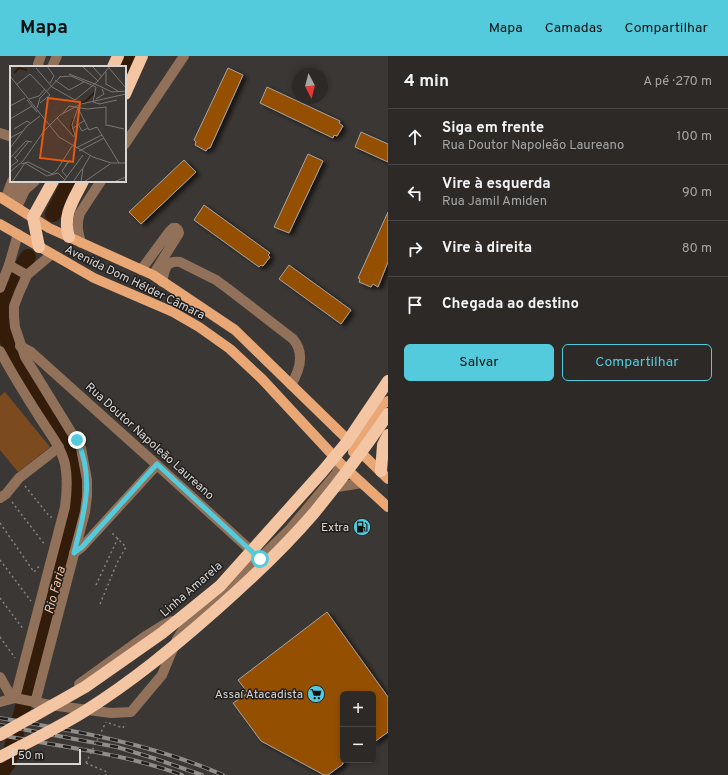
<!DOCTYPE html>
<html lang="pt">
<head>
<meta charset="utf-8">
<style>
  body { margin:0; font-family:Overpass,sans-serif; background:#34312f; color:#f1f3f6 }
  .controls { position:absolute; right:12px; bottom:12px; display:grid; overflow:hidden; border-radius:6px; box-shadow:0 2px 6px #0003 }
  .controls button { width:36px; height:36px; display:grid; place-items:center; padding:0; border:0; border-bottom:1px solid #484544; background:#2c2927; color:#f1f3f6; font:20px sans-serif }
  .compass { position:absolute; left:292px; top:12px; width:36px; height:36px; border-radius:50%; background:#2c2927; box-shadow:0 2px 6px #0003; rotate:173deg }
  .scale { position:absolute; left:12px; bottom:10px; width:69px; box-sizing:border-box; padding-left:4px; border:2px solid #d8d5d3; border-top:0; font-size:11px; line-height:14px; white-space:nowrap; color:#d8d5d3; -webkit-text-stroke:3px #211f1d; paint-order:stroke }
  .stop { position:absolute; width:12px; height:12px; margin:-9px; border:3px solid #53cbdc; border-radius:50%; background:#fff }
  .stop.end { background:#53cbdc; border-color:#fff; box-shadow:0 1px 4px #0008 }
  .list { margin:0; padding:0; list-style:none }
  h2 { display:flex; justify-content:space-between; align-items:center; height:52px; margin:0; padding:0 16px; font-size:17px }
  h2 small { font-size:13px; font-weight:400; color:#a6a6a7 }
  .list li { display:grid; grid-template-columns:26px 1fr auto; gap:12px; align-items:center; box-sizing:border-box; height:56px; padding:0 16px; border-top:1px solid #484544 }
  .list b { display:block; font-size:15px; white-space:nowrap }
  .list p { margin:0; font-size:13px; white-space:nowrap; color:#a6a6a7 }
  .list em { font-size:13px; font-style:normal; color:#a6a6a7 }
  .actions { display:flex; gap:8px; padding:12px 16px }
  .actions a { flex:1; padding:9px 0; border:1px solid #53cbdc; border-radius:6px; text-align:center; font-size:14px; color:#53cbdc }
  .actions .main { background:#53cbdc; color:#111 }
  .icon { flex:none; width:22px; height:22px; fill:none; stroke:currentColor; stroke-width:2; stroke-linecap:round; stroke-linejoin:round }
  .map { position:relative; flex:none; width:388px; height:719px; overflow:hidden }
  header { display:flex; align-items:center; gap:24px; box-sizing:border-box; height:56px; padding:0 20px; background:#53cbdc; color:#111 }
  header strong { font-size:19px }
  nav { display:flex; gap:22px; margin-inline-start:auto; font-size:14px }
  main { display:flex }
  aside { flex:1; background:#2c2927 }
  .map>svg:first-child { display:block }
  .green { fill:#7c4a1f }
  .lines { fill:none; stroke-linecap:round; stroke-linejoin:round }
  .river { stroke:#331c09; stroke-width:16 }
  .building { fill:#955004; stroke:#a8a29e; filter:url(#shadow) }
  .path { stroke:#878481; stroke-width:1.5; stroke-dasharray:2 3; stroke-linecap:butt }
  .minor { stroke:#917159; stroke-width:10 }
  .major { stroke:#e8a775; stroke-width:10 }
  .highway { stroke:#f4c5a2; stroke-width:12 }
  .rail-casing { stroke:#918d8b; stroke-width:4 }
  .rail { stroke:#211f1d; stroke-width:2.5; stroke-dasharray:8; stroke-linecap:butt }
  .path-bridge { stroke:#878481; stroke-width:1.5; stroke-dasharray:2 3; stroke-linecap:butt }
  .highway-bridge { stroke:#f4c5a2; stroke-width:12 }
  .route { stroke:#53cbdc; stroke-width:5 }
  .labels { text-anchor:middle; stroke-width:3; stroke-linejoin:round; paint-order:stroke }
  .street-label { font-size:12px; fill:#d8d5d3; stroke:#211f1d }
  .poi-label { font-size:12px; fill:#d8d5d3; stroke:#211f1d; text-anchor:end }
  .water-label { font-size:13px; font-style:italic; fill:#fabf93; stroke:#211f1d }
  .inset-river { fill:none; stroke:#331c09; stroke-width:2 }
  .inset-road { fill:none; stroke:#7a7674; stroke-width:1 }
  .view { fill:#e8590c; fill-opacity:0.15; stroke:#e8590c; stroke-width:2 }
  .inset-edge { fill:none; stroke:#d8d5d3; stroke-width:2 }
</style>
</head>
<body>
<header>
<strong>Mapa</strong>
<nav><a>Mapa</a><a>Camadas</a><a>Compartilhar</a></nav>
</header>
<main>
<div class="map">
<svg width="388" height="719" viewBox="0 0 388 719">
  <defs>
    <filter id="shadow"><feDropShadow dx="4" dy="2.5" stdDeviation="2" flood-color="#0009"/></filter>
  </defs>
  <rect width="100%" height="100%" fill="#3b3734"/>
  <path class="green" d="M5 336 50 391 18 416 0 394V340Z"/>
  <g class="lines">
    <g class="river">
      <path d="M125 11 130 0"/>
      <path d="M53 158 70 125"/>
      <path d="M0 718 8 707 75 458 78 436 76 413 69 391 11 294 5 276 4 256 8 236 28 201"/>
    </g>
  </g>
  <g class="building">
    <path d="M228 12 243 19 210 92H208L206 95 195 89 196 86 194 84Z"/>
    <path d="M267 31 340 65 339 67 343 70 337 80 334 79 333 82 260 47Z"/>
    <path d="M361 76 388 88V106L355 91Z"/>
    <path d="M308 98 323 105 289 177 274 171Z"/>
    <path d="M184 104 196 116 141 168 129 156Z"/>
    <path d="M204 149 270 197 268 199 270 201 263 210 261 209 259 211 194 164Z"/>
    <path d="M388 156V206L378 231 373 228 371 231 359 226 360 223 358 222Z"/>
    <path d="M289 209 351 254 341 268 279 223Z"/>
    <path d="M327 556 388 641V676L373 687V638H343V708L328 719H324L261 685 233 647 248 637 238 624Z"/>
  </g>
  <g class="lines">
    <g class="path">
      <path d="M25 430 50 461H52"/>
      <path d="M12 446 45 489"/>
      <path d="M0 467 34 516 40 509"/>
      <path d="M0 504 31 545"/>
      <path d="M96 529 118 482"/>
      <path d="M0 542 24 574"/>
      <path d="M100 548 117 507 126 491 110 475"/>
      <path d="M0 581 15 602"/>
      <path d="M109 667 123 672 125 667"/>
      <path d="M86 707 107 716 106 719"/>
    </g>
    <g class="minor">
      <path d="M39 11 38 8 41 0"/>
      <path d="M52 11 57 0"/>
      <path d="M0 77 9 80"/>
      <path d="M125 88 184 0"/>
      <path d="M16 141 20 132V125"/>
      <path d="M5 144 12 125"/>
      <path d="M17 151 25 134 35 125"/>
      <path d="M81 187C78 176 76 168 80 157L101 125"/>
      <path d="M9 209 27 219"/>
      <path d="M141 214 169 176 173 172H176L178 174 179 177 153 219"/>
      <path d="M162 226C165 214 165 204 180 206L216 224 227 232 293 283C305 297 300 314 291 329"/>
      <path d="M0 232 9 209 18 178"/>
      <path d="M20 290 31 296 157 409 257 500"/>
      <path d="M0 295C12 318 26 340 40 362 49 376 61 391 65 408 68 423 67 436 65 451L15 642"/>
      <path d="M331 432 362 427"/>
      <path d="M0 442 6 438 19 422 59 391"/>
      <path d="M74 497 82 491 157 409"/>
      <path d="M0 621 12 642"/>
      <path d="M79 628 144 581 165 568 172 565"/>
      <path d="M0 646 15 642 50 649 111 657 131 656 162 619 177 583 185 571 228 533 290 473 336 418 341 408"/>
      <path d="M35 647 85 456 87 440V424L81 392 25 301 15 271 14 261V250L19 237 27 219 52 198"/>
    </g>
    <g class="major">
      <path d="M0 141 49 172 153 219 235 274 388 423"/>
      <path d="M0 168 94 222 173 256 199 271 230 293 262 323 341 408 388 451"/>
      <path d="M353 396 354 391 383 348 388 345"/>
    </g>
    <g class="highway">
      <path d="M113 11 118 0"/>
      <path d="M125 38 142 0"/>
      <path d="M69 181C62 159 73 145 83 125"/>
      <path d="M39 191 33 161 53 125"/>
      <path d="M381 415 383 389 388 379"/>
    </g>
    <defs>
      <g id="rail">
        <path d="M0 662C76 675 152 688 223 719"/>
        <path d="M0 669 117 691 153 702 202 719"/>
        <path d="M0 679C61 691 123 697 182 719"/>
      </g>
    </defs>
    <use href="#rail" class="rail-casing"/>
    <use href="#rail" class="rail"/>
    <path class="path-bridge" d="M86 707 106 666"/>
    <g class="highway-bridge">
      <path d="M0 679 85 631 162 577 220 530 322 416 347 386 388 325"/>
      <path d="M0 701C28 686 58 672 85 655 133 625 175 590 217 553 251 523 284 492 314 457 340 425 365 392 388 358"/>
    </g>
  </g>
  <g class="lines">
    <path class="route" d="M77 384C95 422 84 458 74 497L82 491 157 408 260 503"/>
  </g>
  <defs>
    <symbol id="fuel-disc" viewBox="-11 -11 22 22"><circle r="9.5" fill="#53cbdc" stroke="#211f1d"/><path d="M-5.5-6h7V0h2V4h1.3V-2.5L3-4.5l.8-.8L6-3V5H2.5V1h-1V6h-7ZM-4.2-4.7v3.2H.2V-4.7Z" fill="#111"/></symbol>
    <symbol id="supermarket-disc" viewBox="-11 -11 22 22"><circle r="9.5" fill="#53cbdc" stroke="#211f1d"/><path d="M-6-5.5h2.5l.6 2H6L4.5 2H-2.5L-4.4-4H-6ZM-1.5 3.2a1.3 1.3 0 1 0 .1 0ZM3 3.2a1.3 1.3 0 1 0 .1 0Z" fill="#111"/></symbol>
  </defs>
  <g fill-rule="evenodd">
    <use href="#fuel-disc" x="352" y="461" width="20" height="20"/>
    <use href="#supermarket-disc" x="306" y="628" width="20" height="20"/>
  </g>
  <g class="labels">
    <g class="street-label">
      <text transform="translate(135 226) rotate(26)" y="4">Avenida Dom Hélder Câmara</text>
      <text transform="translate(150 385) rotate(42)" y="4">Rua Doutor Napoleão Laureano</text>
      <text transform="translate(191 533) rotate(-41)" y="4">Linha Amarela</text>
    </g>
    <g class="poi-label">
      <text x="349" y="475">Extra</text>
      <text x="303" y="642">Assaí Atacadista</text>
    </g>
    <g class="water-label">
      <text transform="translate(54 534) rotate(-75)" y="5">Rio Faria</text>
    </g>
  </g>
  <g transform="translate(10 10)">
    <rect width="116" height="116" fill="#3b3734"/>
    <path class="inset-river" d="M4 7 9 2 17 4M69 38 76 35 84 27M63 53 61 61 64 69"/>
    <path class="inset-road" d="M37 0 44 10 40 17M72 0 88 15M83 1 92 11M26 2 42 21 65 34 87 16 100 0M99 2 116 22M59 8 85 18M0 10 49 71 83 91 101 97H116M49 11 61 10 86 21 83 36 90 38M45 14 59 24 74 16M85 18 102 26 116 25M96 18 108 25M6 19 20 8 40 29 30 37M96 19V6M19 33 29 30 35 23M86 33 94 28 92 23M17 34 27 46M89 38 107 34M0 40 15 32M27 42 30 32 51 10M68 42 79 64 87 61 109 97M53 47 59 40 77 43 96 41V60M47 52 64 71M0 53 22 40M68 58 72 65 78 62M97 59 114 63M4 63 17 55 20 57M62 63 75 54M0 72 13 65M63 81 66 73 62 59 68 42M0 82 17 60 30 50M66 82 92 69M69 85 94 72M0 92 16 75 22 76M5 92 19 75M11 98 18 96 42 108 47 104 62 80M55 100 60 94 52 105 57 111M0 101 8 95 4 91M0 106 13 95 34 65 50 49 71 38 116 28M2 116 15 97 37 110 48 107 55 114M53 116 73 89M63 116 72 103M71 116 73 102 80 90M74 116 100 98M104 116 116 111"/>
    <path class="view" d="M38 32 70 36 63 96 30 92Z"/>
    <rect width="116" height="116" class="inset-edge"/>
  </g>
</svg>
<div class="controls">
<button>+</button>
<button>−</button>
</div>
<svg class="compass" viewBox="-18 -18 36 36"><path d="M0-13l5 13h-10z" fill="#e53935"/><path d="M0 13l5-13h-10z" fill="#a6a6a7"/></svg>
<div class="scale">50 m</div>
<div class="stop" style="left:260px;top:503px"></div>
<div class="stop end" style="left:77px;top:384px"></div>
</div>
<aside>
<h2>4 min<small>A pé · 270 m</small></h2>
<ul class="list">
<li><svg class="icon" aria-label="ahead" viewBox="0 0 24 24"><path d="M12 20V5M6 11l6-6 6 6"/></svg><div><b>Siga em frente</b><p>Rua Doutor Napoleão Laureano</p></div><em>100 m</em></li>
<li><svg class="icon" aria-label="left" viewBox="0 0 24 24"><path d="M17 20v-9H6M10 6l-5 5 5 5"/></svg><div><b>Vire à esquerda</b><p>Rua Jamil Amiden</p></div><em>90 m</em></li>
<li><svg class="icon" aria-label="right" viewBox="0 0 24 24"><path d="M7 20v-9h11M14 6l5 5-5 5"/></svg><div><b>Vire à direita</b></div><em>80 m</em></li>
<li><svg class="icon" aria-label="arrive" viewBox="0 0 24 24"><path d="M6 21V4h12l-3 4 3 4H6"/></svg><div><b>Chegada ao destino</b></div></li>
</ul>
<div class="actions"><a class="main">Salvar</a><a>Compartilhar</a></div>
</aside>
</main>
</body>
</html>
